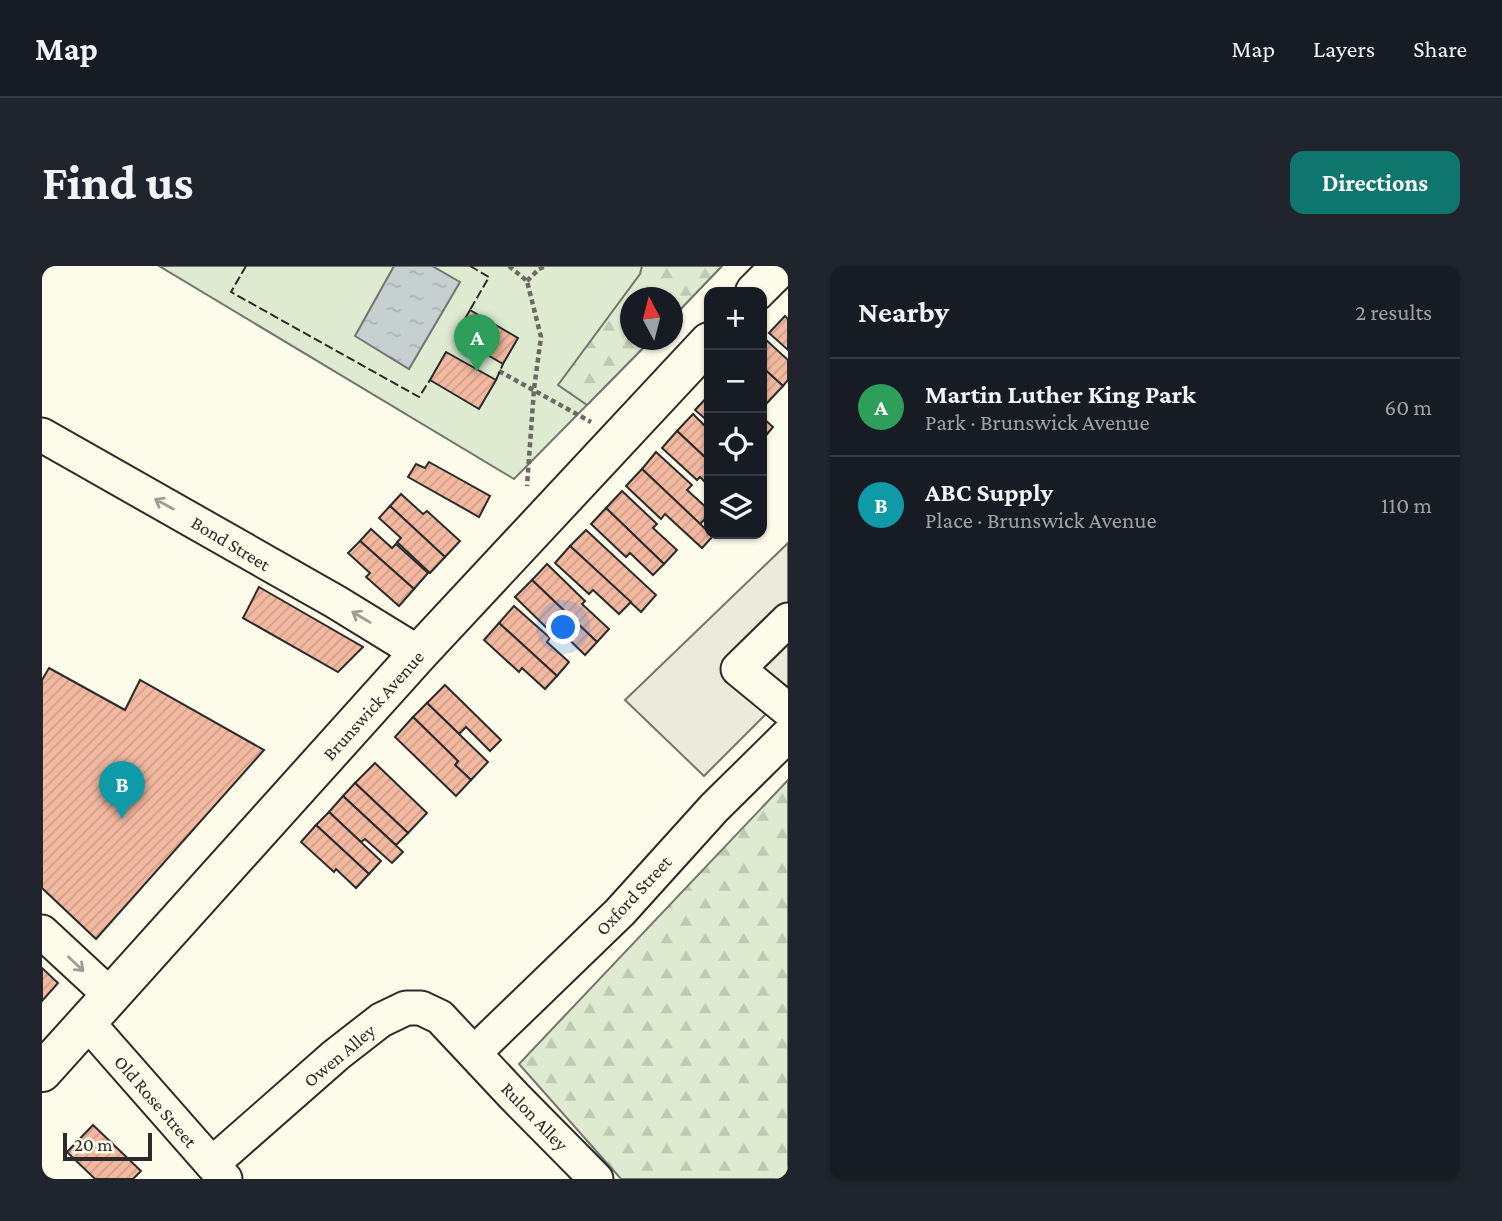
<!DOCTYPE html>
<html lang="en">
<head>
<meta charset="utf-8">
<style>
  body { margin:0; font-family:"Crimson Pro",serif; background:#20242c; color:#f1f3f6 }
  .controls { position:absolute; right:21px; top:21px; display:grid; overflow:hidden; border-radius:14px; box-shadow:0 2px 5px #0004 }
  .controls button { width:63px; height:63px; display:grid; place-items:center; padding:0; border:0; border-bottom:2px solid #363941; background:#171b24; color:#f1f3f6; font:35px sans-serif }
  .compass { position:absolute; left:578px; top:21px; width:63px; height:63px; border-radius:50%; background:#171b24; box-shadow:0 2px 5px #0004; rotate:353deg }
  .scale { position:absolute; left:21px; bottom:18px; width:89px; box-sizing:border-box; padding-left:7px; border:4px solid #2b2b2b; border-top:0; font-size:19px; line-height:24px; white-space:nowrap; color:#2b2b2b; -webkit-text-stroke:5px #fdfbea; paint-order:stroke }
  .you { position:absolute; left:522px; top:362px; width:24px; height:24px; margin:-18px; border:5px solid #fff; border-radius:50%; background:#1a73e8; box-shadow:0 0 0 10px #1a73e833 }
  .badge { display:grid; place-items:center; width:46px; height:46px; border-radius:50%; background:#0f766e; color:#fff; font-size:23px; font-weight:700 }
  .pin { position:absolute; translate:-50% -58px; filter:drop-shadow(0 2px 4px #0008) }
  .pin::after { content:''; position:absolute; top:37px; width:24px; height:21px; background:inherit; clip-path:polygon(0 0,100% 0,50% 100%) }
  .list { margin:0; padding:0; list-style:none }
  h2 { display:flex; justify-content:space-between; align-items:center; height:91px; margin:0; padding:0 28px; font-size:30px }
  h2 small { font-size:23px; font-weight:400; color:#9ea1a6 }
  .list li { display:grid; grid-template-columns:46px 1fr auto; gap:21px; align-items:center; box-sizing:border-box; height:98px; padding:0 28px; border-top:2px solid #363941 }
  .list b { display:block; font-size:26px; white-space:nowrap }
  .list p { margin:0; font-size:23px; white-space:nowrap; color:#9ea1a6 }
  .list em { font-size:23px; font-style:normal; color:#9ea1a6 }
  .icon { flex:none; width:38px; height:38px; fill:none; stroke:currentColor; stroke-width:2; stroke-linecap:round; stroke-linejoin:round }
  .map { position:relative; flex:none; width:746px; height:913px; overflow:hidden; border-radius:14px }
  header { display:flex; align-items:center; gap:42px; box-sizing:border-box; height:98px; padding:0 35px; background:#171b24; border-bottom:2px solid #363941 }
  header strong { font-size:33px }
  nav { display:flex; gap:38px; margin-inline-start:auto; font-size:24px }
  .intro { display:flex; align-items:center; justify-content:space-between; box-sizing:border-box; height:168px; padding:0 42px }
  h1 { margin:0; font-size:49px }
  .button { padding:18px 32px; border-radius:14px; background:#0f766e; color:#fff; font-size:24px; font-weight:700 }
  main { display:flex; gap:42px; padding:0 42px }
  aside { flex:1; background:#171b24; border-radius:14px; box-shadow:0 2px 5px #0004 }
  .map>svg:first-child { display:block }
  .green { fill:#deebd1; stroke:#74746e; stroke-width:2 }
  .forest { fill:url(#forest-firs); stroke:#74746e; stroke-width:2 }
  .parking { fill:#eceadb; stroke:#74746e; stroke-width:2 }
  .water { fill:url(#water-ripples); stroke:#74746e; stroke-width:2 }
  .building { fill:url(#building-hatch); stroke:#2b2b2b; stroke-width:2 }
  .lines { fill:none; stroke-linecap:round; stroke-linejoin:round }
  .minor-casing { stroke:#2b2b2b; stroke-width:37 }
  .major-casing { stroke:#2b2b2b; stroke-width:42 }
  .path { stroke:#6a6964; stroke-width:4.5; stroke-dasharray:5 3.5; stroke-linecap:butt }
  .minor { stroke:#fdfbea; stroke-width:33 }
  .major { stroke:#fdfbea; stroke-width:38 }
  .fence { stroke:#2b2b2b; stroke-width:2; stroke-dasharray:9 3.5; stroke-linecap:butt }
  .oneway { stroke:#9e9d94 }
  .labels { text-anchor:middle; stroke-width:5; stroke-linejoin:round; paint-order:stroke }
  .street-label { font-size:19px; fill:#2b2b2b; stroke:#fdfbea }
</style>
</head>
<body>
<header>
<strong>Map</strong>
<nav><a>Map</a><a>Layers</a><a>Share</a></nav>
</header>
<div class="intro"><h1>Find us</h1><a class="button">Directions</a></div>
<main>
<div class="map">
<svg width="746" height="913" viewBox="0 0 746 913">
  <defs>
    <pattern id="forest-firs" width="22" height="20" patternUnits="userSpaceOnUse" patternTransform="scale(1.75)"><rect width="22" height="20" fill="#deebd1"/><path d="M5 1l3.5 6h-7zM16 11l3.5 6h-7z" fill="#bfcab4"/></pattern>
    <pattern id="water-ripples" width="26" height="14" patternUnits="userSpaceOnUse" patternTransform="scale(1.75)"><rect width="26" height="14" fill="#c7d0d0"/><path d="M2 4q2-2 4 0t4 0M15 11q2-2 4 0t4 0" fill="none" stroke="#abb3b3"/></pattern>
    <pattern id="building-hatch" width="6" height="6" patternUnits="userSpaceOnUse" patternTransform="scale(1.75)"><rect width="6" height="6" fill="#f2b8a0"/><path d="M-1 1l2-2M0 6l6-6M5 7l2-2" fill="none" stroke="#d09e8a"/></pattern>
  </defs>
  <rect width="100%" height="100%" fill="#fdfbea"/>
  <path class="green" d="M117 0H680L631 51V32H589V74H609L472 213Z"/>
  <g class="forest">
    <path d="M600 0H680L631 51V32H589V74H609L545 139 516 119 598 8Z"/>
    <path d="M746 514V913H579L477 798Z"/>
  </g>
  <path class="parking" d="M746 277V426L662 510 583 434Z"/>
  <path class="water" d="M352 0H390L418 16 367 103 313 70Z"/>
  <g class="building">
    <path d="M428 44 476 72 461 98 413 70Z"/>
    <path d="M743 50 746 53V84L727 67Z"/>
    <path d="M722 72 746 94V114L741 120 720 101V74Z"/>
    <path d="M404 86 454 114 437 143 388 114Z"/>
    <path d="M720 101 741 120 725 137 720 132Z"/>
    <path d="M667 129V156L653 144Z"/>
    <path d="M651 148 667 164V195L635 165Z"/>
    <path d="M720 151 731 161 721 173 720 171Z"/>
    <path d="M635 165 667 195V220L658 211 655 214 620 182Z"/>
    <path d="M614 186 650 219 645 224 667 244V249L658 258 600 203Z"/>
    <path d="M387 196 448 230 437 251 366 211 374 198 383 202Z"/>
    <path d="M600 203 671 270 660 282 623 248 619 253 584 220Z"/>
    <path d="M580 225 615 258 611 262 635 284 622 298 564 242Z"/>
    <path d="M359 228 381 248 385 245 418 275 403 291 348 240Z"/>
    <path d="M348 240 403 291 388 307 355 276 359 272 337 252Z"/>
    <path d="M564 242 622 298 611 309 588 287 584 291 549 258Z"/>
    <path d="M329 263 350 282 354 278 386 307 372 323 318 275Z"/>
    <path d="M544 264 614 329 599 346 528 280Z"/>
    <path d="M318 275 372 323 357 340 324 311 328 307 306 287Z"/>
    <path d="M528 280 589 336 577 348 551 324 547 328 513 297Z"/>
    <path d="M505 298 543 335 540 338 567 363 555 376 490 314Z"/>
    <path d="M490 314 555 376 543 389 516 363 511 368 473 331Z"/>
    <path d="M217 321 321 381 296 406 201 352Z"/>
    <path d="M472 340 508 372 505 376 527 396 515 410 457 357Z"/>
    <path d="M457 357 515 410 503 423 480 402 477 406 442 374Z"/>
    <path d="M7 402 83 444 98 414 222 484 54 673 0 622V414Z"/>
    <path d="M403 419 459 474 448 485 424 461 417 468 385 437Z"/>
    <path d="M385 437 446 496 429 514 413 499 416 495 371 451Z"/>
    <path d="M371 451 416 495 413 499 429 514 414 530 353 471Z"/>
    <path d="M333 497 385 547 366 567 313 517Z"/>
    <path d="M313 517 366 567 354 579 301 530Z"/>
    <path d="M301 530 361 586 350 597 323 573 319 576 287 546Z"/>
    <path d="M287 546 339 595 327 608 274 559Z"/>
    <path d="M274 559 327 608 314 622 294 603 292 606 259 576Z"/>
    <path d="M0 702 16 717 0 735Z"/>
    <path d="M51 859 99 905 91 913H53L25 886Z"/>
  </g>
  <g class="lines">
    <defs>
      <g id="minor">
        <path d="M0 169 294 336 377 387"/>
        <path d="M746 354 696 403 746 444"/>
        <path d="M0 666 68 729"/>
        <path d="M45 756 183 913"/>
        <path d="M433 786 578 646 672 542 746 469"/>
        <path d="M170 898 294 789 339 754 364 742H379L398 751 472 830 554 913"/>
      </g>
      <g id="major">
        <path d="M713 26 739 0"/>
        <path d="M0 806 377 387 667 76"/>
      </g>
    </defs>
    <use href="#minor" class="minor-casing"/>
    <use href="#major" class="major-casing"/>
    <g class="path">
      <path d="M467 0 485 15 499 71 492 123 485 220"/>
      <path d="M485 15 497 3 504 0"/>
      <path d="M457 105 549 156"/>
    </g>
    <use href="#minor" class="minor"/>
    <use href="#major" class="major"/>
    <g class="fence">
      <path d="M204 0 189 26 377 131 388 114"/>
      <path d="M428 0 447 11 428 44"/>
      <path d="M454 114 461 98"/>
    </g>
  </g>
  <defs><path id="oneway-shaft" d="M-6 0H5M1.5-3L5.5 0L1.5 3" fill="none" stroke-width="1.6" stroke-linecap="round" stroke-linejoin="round" transform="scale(1.75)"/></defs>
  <g class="oneway">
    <use href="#oneway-shaft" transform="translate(122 238) rotate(-151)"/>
    <use href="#oneway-shaft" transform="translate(319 351) rotate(-149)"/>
    <use href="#oneway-shaft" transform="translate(34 698) rotate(43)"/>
  </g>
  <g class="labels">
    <g class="street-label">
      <text transform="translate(189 277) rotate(31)" y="7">Bond Street</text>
      <text transform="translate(331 439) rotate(-48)" y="7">Brunswick Avenue</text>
      <text transform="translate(591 629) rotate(-47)" y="7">Oxford Street</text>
      <text transform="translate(297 789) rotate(-40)" y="7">Owen Alley</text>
      <text transform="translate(114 835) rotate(49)" y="7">Old Rose Street</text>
      <text transform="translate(493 850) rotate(46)" y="7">Rulon Alley</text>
    </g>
  </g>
</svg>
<div class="controls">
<button>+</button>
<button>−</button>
<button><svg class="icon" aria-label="locate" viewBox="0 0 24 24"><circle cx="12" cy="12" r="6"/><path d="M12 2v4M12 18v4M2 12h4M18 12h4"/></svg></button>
<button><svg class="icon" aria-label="layers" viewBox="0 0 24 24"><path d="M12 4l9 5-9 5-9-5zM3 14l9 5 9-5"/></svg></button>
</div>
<svg class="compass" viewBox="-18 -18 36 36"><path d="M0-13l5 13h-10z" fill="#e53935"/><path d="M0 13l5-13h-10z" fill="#9ea1a6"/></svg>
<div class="scale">20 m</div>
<div class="you"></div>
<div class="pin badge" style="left:435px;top:106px;background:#2e9e5b">A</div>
<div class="pin badge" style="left:80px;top:553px;background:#0f9aa8">B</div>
</div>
<aside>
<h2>Nearby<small>2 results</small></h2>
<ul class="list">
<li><span class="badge" style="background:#2e9e5b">A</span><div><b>Martin Luther King Park</b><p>Park · Brunswick Avenue</p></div><em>60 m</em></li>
<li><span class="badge" style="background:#0f9aa8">B</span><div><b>ABC Supply</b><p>Place · Brunswick Avenue</p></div><em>110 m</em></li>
</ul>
</aside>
</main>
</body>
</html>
